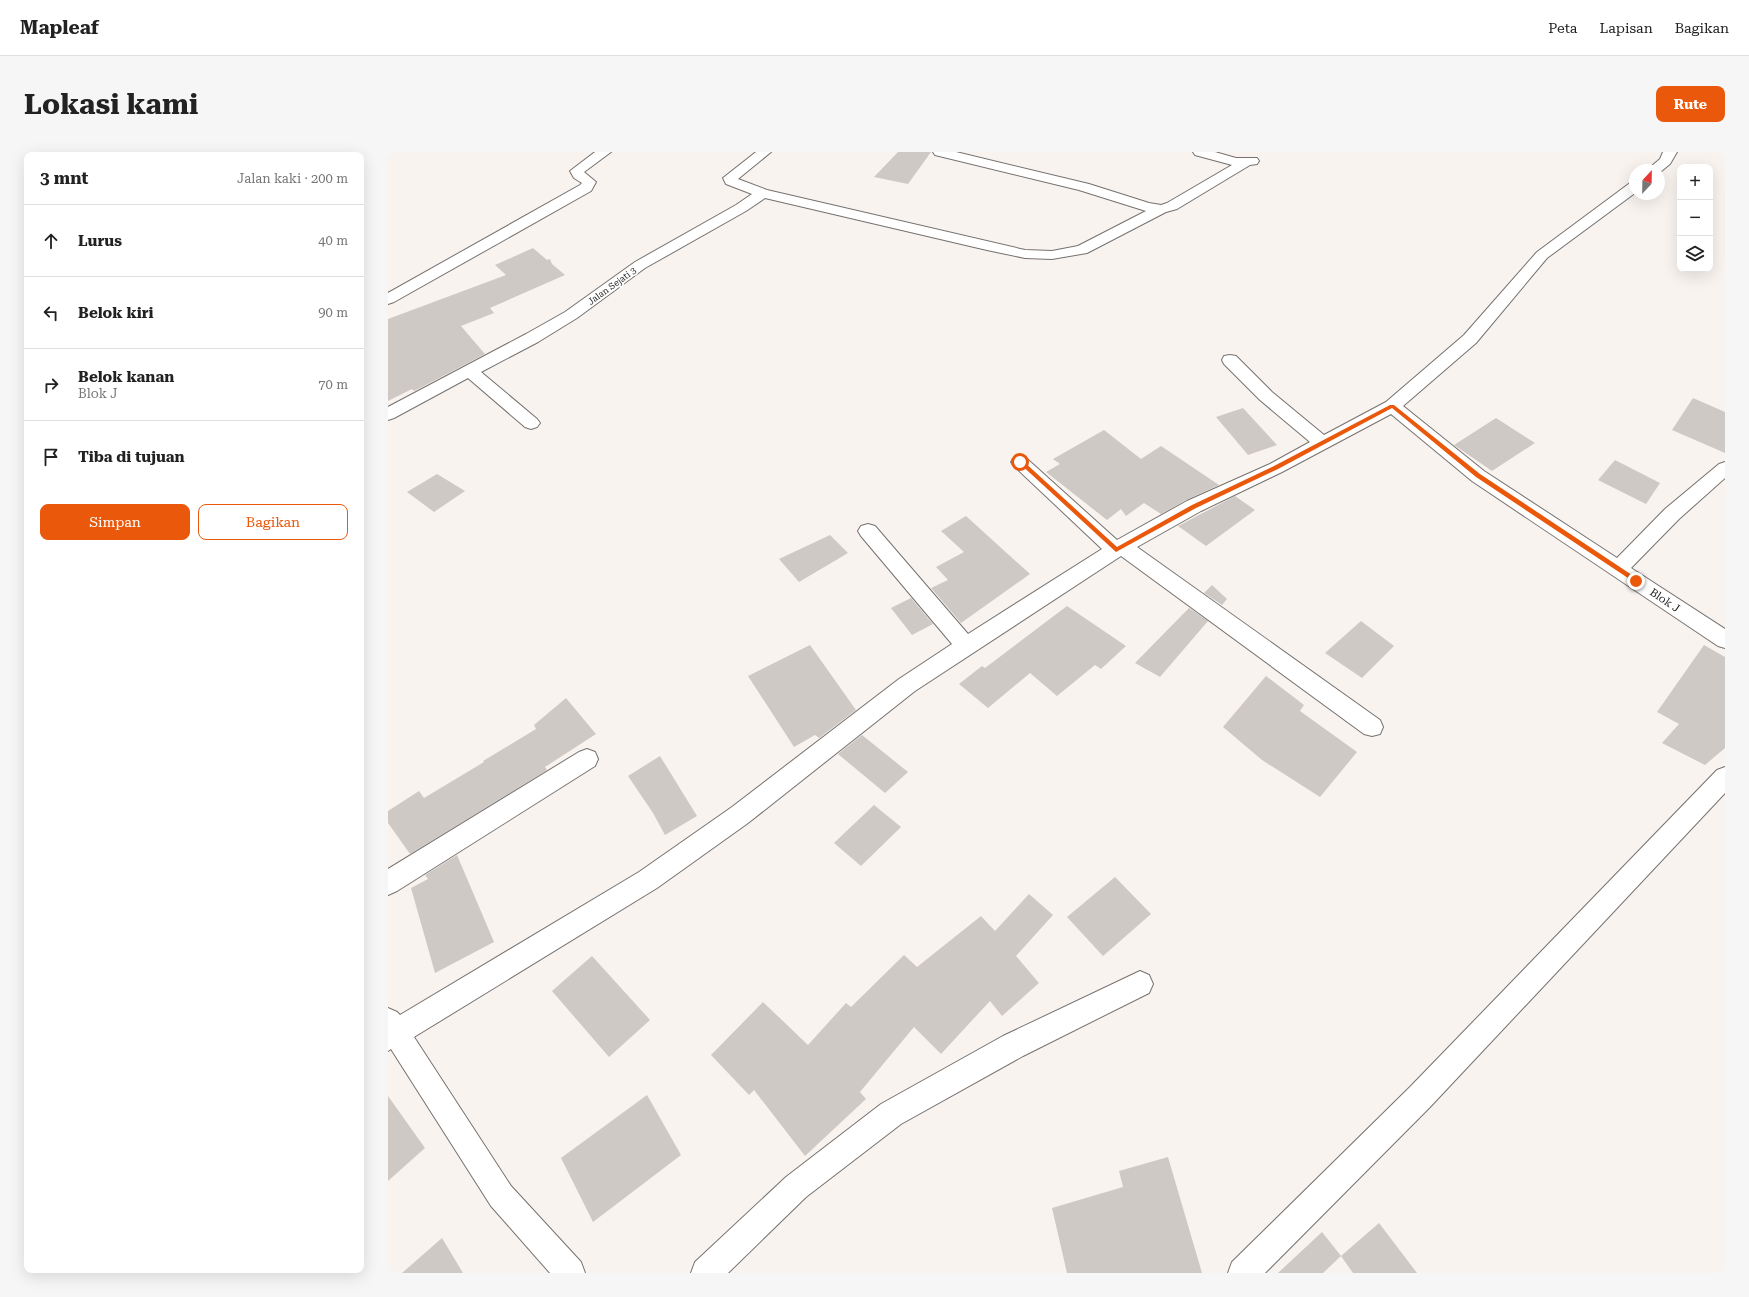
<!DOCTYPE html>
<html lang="id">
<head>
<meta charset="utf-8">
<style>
  body { margin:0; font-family:"Roboto Serif",serif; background:#f6f6f6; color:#222 }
  .controls { position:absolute; right:12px; top:12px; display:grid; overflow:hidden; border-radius:8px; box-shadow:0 4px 16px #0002 }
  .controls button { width:36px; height:36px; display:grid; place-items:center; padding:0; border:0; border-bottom:1px solid #e0e0e0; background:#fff; color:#222; font:20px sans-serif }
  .compass { position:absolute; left:1241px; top:12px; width:36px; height:36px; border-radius:50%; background:#fff; box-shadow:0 4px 16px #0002; rotate:22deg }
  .stop { position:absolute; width:12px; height:12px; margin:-9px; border:3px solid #ea580c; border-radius:50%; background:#fff }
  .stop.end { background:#ea580c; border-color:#fff; box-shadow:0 1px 4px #0008 }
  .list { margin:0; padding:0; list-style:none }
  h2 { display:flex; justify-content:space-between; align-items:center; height:52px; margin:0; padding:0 16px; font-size:17px }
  h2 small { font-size:13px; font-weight:400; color:#767676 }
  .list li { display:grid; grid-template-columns:26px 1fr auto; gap:12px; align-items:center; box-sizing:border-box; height:72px; padding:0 16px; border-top:1px solid #e0e0e0 }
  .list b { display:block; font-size:15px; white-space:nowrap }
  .list p { margin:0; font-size:13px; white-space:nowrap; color:#767676 }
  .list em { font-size:13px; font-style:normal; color:#767676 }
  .actions { display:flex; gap:8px; padding:12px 16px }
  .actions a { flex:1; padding:9px 0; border:1px solid #ea580c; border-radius:8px; text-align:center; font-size:14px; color:#ea580c }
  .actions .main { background:#ea580c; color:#fff }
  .icon { flex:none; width:22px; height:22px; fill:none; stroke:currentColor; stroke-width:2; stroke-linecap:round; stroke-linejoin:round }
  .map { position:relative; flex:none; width:1337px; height:1121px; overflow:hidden; border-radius:8px }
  header { display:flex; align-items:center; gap:24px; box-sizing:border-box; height:56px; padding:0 20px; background:#fff; border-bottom:1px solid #e0e0e0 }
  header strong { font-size:19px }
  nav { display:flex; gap:22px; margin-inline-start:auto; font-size:14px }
  .intro { display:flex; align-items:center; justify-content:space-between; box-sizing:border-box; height:96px; padding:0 24px }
  h1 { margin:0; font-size:28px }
  .button { padding:10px 18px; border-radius:8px; background:#ea580c; color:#fff; font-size:14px; font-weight:700 }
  main { display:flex; gap:24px; padding:0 24px }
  aside { flex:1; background:#fff; border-radius:8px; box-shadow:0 4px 16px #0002 }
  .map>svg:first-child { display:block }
  .building { fill:#cfc9c6 }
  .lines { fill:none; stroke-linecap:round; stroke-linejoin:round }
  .minor-casing { stroke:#76716e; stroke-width:2 }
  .minor { fill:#fff; fill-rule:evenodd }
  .route { fill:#ea580c }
  .labels { text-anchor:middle; stroke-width:3.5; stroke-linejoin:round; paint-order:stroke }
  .far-street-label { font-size:9px; fill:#262423; stroke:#fff }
  .street-label { font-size:11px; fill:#262423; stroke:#fff }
</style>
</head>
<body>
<header>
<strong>Mapleaf</strong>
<nav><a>Peta</a><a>Lapisan</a><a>Bagikan</a></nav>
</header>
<div class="intro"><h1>Lokasi kami</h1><a class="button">Rute</a></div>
<main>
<aside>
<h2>3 mnt<small>Jalan kaki · 200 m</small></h2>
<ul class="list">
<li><svg class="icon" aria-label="ahead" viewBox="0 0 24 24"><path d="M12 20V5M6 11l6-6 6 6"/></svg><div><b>Lurus</b></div><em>40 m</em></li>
<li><svg class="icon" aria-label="left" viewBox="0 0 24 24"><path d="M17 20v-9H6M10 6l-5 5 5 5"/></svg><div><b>Belok kiri</b></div><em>90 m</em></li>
<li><svg class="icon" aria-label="right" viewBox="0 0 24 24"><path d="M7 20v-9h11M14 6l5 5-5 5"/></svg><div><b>Belok kanan</b><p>Blok J</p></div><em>70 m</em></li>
<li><svg class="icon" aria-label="arrive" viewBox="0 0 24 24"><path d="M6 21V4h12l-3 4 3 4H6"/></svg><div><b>Tiba di tujuan</b></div></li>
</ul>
<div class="actions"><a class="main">Simpan</a><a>Bagikan</a></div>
</aside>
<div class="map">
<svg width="1337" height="1121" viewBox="0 0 1337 1121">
  <rect width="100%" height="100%" fill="#f9f3f0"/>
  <g class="building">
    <path d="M510 0H543L520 32 486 25Z"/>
    <path d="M145 96 159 108 162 107 164 112 177 123 102 156 106 161 73 174 97 202 34 235 26 239 24 237 0 249V167L118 123 107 113Z"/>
    <path d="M1305 246 1337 260V301L1284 278Z"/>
    <path d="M855 256 889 293 860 303 828 265Z"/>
    <path d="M1108 266 1147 291 1104 319 1066 293Z"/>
    <path d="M716 278 753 307 773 294 831 333 798 348 773 362 756 351 738 364 733 357 719 368 658 320 672 312 665 307Z"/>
    <path d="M1227 308 1272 331 1258 352 1210 328Z"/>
    <path d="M49 322 77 339 46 360 19 340Z"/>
    <path d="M847 344 867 358 818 394 790 374Z"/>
    <path d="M578 364 642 422 573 471 543 436 560 428 548 415 576 400 553 379Z"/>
    <path d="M442 383 460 401 411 430 391 407Z"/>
    <path d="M824 433 839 447 834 453 816 441Z"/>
    <path d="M523 446 545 472 524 483 503 456Z"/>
    <path d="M679 454 738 494 713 517 707 513 669 544 642 521 600 556 571 532 594 514 597 516Z"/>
    <path d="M801 456 820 469 772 525 747 511Z"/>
    <path d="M973 469 1006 494 974 526 937 501Z"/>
    <path d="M422 493 468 558 431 586 427 583 406 595 360 524Z"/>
    <path d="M1316 493 1337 505V596L1317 613 1274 591 1291 572 1269 560Z"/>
    <path d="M878 524 916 553 912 559 969 600 932 645 874 608 835 575Z"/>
    <path d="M178 546 208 582 157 615 159 618 22 702 0 671V659L31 639 36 646 96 610 95 609 148 577 146 573Z"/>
    <path d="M474 583 520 620 497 641 450 602Z"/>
    <path d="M272 604 309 664 277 683 265 661 240 624Z"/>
    <path d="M486 653 513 675 473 714 446 691Z"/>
    <path d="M69 703 106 790 47 821 23 736 40 727 37 723Z"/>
    <path d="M727 725 763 762 715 804 679 765Z"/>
    <path d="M641 742 665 763 628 804 651 831 614 864 602 849 553 902 526 875 472 940 478 947 417 1004 366 938 361 943 323 903 375 850 420 893 458 851 463 855 516 803 529 815 593 764 607 779Z"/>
    <path d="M204 804 262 868 221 905 164 839Z"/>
    <path d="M259 943 293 1003 205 1070 173 1006Z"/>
    <path d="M0 944 37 996 0 1029Z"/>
    <path d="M780 1005 814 1121H679L664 1056 735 1035 731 1019Z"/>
    <path d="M991 1071 1029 1121H965L953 1104Z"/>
    <path d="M934 1080 953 1104 935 1121H890Z"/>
    <path d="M54 1086 75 1121H14Z"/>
  </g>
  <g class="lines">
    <defs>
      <g id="minor">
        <path d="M207 0H223L196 20 208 30 203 39 6 150 0 152V141L192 33 194 31 186 26 182 19Z"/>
        <path d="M368 0H383L350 27 379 38 637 98 664 99 690 94 758 59 691 38 547 3 545 0H568L701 32 761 51 773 53 779 51 844 13 807 3 805 0H827L848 6H869L871 9 869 12 862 13 789 57 778 60 699 101 664 107 637 106 599 98 377 46 358 59 257 116 189 166 150 190 93 220 149 267 152 271 149 275 143 277 137 275 80 226 6 266 0 268V255L138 182 177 160 247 110 348 53 364 42 338 32 335 26Z"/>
        <path d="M1275 0H1289L1282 12 1271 21V18H1259L1272 7Z"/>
        <path d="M1247 30V41L1159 106 1088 191 1015 254 1096 319 1229 406 1277 357 1331 312 1337 310V326L1291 367 1243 416 1337 477V496L1330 494 1084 329 1003 262 894 320 813 359 749 395 992 568 995 575 992 582 984 584 976 582 733 404 527 539 360 671 269 736 26 885 123 1034 193 1110 197 1121H162L103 1054 3 897 0 899V856L9 860 12 863 251 720 344 655 511 527 564 492 473 384 470 379 473 374 480 372 487 374 580 482 714 397 626 314 623 310 626 306 632 304 638 306 729 388 799 349 882 312 922 290 872 248 836 212 834 208 836 204 842 203 848 204 884 240 936 283 998 250 1076 183 1149 100 1242 31Z"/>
        <path d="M199 597 207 600 210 607 207 614 9 739 0 743V717L191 600Z"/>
        <path d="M1337 615V641L1042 955 877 1121H840L844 1110 1022 935 1329 618Z"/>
        <path d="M752 819 761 823 765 832 761 841 635 904 513 972 418 1045 340 1121H303L307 1110 398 1025 493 952 615 884Z"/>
      </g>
    </defs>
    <use href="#minor" class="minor-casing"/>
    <use href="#minor" class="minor"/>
  </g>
  <path class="route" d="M1002 253H1006L1092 322 1250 427V430H1246L1088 325 1004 256 890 317 808 356 728 400 630 310 634 308 729 395 804 353 886 314Z"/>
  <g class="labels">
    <g class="far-street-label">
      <text transform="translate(224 134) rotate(-36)" y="3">Jalan Sejati 3</text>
    </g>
    <g class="street-label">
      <text transform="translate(1277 448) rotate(34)" y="4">Blok J</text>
    </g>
  </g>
</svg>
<div class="controls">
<button>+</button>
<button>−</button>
<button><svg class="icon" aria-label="layers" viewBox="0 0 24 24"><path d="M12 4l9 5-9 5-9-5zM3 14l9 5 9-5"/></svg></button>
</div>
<svg class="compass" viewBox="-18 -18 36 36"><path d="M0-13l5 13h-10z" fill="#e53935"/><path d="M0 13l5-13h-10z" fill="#767676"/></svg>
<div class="stop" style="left:632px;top:310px"></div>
<div class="stop end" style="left:1248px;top:429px"></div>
</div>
</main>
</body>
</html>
